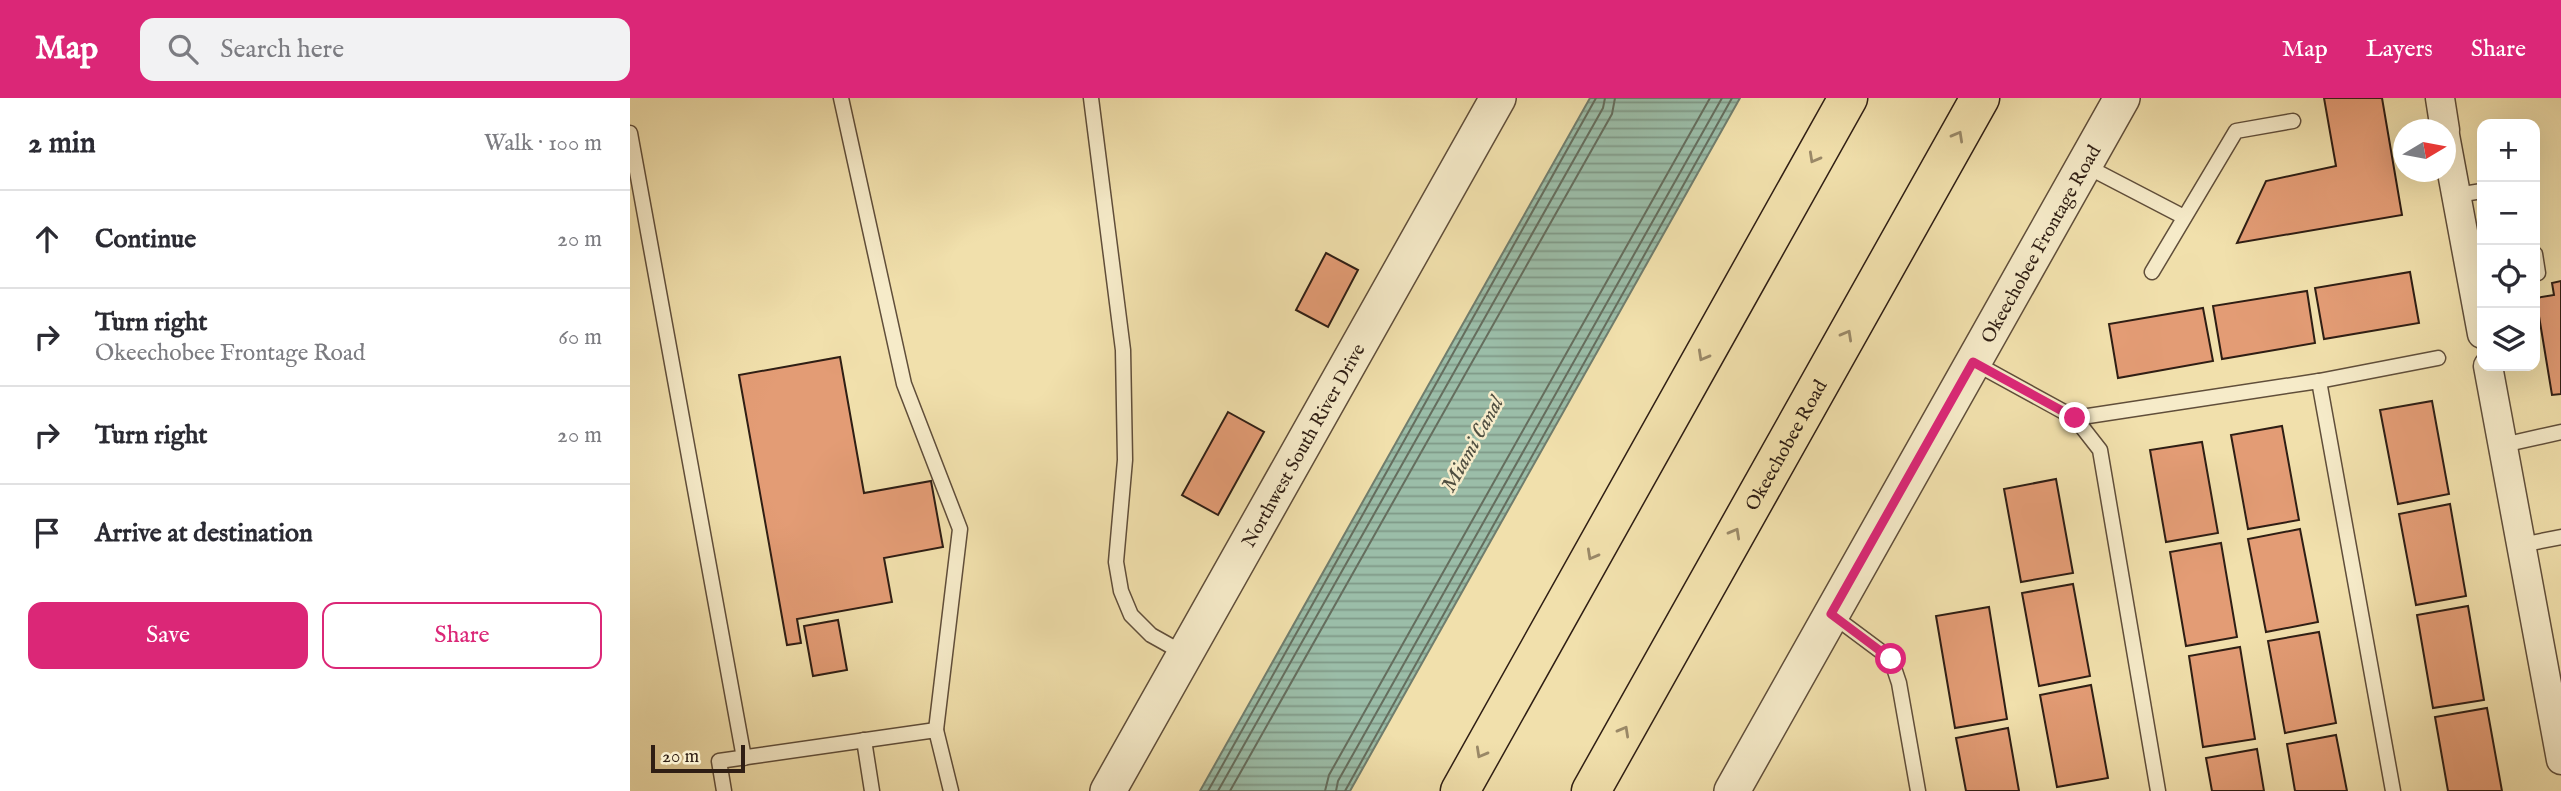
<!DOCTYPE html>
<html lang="en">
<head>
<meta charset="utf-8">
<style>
  body { margin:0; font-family:"IM FELL English",serif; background:#f2f2f3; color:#2b2b33 }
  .controls { position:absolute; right:21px; top:21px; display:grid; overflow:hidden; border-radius:14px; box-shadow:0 7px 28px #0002 }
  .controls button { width:63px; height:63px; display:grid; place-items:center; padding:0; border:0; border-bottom:2px solid #e1e1e2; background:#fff; color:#2b2b33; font:35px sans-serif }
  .compass { position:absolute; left:1763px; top:21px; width:63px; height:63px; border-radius:50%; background:#fff; box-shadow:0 7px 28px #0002; rotate:80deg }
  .scale { position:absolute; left:21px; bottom:18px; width:94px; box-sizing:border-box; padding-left:7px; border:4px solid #2f1e14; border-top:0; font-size:19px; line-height:24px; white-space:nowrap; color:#2f1e14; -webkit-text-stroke:5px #f6ebc9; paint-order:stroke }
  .stop { position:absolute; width:21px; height:21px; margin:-16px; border:5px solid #db2777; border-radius:50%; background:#fff }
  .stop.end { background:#db2777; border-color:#fff; box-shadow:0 2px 7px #0008 }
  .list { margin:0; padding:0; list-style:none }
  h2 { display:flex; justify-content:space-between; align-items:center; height:91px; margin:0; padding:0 28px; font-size:30px }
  h2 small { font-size:23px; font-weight:400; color:#7c7c81 }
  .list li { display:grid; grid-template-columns:46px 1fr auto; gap:21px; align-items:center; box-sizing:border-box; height:98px; padding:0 28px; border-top:2px solid #e1e1e2 }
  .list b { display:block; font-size:26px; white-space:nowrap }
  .list p { margin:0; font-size:23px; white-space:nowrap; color:#7c7c81 }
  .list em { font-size:23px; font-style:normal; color:#7c7c81 }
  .actions { display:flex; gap:14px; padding:21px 28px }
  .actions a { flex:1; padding:16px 0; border:2px solid #db2777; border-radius:14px; text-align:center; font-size:24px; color:#db2777 }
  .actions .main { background:#db2777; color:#fff }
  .icon { flex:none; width:38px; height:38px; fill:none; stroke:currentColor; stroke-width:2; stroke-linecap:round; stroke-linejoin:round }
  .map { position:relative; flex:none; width:1931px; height:693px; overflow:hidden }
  header { display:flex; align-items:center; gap:42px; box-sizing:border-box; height:98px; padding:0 35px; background:#db2777; color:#fff }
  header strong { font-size:33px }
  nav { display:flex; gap:38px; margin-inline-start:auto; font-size:24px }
  .search { width:490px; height:63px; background:#f2f2f3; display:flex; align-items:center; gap:18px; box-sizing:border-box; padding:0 24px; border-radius:14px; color:#7c7c81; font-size:26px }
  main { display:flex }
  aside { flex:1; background:#fff }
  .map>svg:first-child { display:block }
  .water { fill:url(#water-rules); stroke:#707d6d; stroke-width:2 }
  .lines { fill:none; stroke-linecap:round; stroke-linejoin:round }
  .shore { stroke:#656e5e; stroke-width:2 }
  .building { fill:#e39c75; stroke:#2f1e14; stroke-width:2 }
  .service-casing { stroke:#604e3a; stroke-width:17 }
  .minor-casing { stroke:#604e3a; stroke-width:31 }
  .tertiary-casing { stroke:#604e3a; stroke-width:38 }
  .trunk-casing { stroke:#2f1e14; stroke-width:41 }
  .service { stroke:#f6ebc9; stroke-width:14 }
  .minor { stroke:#f6ebc9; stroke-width:28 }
  .tertiary { stroke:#f6ebc9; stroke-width:35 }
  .trunk { stroke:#f1e0ac; stroke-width:38 }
  .oneway { stroke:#9a8968 }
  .route { stroke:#db2777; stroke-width:9 }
  .labels { text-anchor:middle; stroke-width:5; stroke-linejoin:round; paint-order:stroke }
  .street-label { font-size:19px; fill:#2f1e14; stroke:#f6ebc9 }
  .water-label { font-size:21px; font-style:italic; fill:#4f4e40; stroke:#f6ebc9 }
</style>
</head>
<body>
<header>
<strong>Map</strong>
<div class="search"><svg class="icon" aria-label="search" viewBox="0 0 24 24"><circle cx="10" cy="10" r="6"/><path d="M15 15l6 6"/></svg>Search here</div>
<nav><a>Map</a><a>Layers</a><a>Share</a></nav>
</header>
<main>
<aside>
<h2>2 min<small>Walk · 100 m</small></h2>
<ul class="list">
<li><svg class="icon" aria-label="ahead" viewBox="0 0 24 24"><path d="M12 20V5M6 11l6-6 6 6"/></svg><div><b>Continue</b></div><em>20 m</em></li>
<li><svg class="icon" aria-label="right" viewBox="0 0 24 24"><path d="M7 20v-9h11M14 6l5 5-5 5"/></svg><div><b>Turn right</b><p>Okeechobee Frontage Road</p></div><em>60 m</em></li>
<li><svg class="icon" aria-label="right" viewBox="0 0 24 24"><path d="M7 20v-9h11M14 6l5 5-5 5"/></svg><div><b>Turn right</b></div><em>20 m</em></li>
<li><svg class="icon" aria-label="arrive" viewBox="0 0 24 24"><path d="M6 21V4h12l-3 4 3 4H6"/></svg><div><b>Arrive at destination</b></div></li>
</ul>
<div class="actions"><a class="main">Save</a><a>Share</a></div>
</aside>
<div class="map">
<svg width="1931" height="693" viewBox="0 0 1931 693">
  <defs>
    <pattern id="water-rules" width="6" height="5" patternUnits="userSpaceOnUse" patternTransform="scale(1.75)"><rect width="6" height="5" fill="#9bbda8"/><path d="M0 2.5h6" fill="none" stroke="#7f9988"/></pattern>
  </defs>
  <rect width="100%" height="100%" fill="#f1e0ac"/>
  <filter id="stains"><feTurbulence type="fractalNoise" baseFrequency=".00286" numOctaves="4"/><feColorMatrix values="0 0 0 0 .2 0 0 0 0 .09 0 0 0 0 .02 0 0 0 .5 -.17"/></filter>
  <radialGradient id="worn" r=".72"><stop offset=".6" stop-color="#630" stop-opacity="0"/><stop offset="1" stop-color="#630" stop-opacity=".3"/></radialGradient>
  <path class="water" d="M960 0H1110L720 693H570Z"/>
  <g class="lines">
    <g class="shore">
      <path d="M578 693 966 0"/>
      <path d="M588 693 973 10 975 0"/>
      <path d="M600 693 982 16 985 0"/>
      <path d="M695 693 699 677 1080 0"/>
      <path d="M706 693 708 683 1092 0"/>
      <path d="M715 693 1102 0"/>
    </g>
  </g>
  <g class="building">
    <path d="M1694 0H1752L1772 117 1607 145 1636 83 1706 68Z"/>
    <path d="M696 155 728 172 698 229 666 212Z"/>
    <path d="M1780 174 1789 225 1694 241 1685 190Z"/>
    <path d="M1931 183V296L1922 297 1906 200 1924 197 1922 185Z"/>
    <path d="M1677 193 1685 245 1592 261 1583 208Z"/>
    <path d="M1573 210 1583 263 1488 280 1479 226Z"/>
    <path d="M210 259 234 395 301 383 313 449 254 460 262 504 167 521 171 545 157 547 109 277Z"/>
    <path d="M1802 303 1819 396 1768 406 1750 312Z"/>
    <path d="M598 314 634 334 588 417 552 397Z"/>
    <path d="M1652 328 1669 422 1618 431 1601 337Z"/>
    <path d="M1572 344 1588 435 1536 444 1520 352Z"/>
    <path d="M1426 381 1443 475 1391 484 1374 391Z"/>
    <path d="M1820 406 1836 498 1786 507 1769 416Z"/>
    <path d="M1670 431 1688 524 1636 534 1618 441Z"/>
    <path d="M1591 445 1607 539 1556 548 1540 454Z"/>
    <path d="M1443 486 1460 578 1409 588 1392 495Z"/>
    <path d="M1838 508 1854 602 1803 610 1787 517Z"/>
    <path d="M1359 509 1377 621 1325 630 1306 518Z"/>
    <path d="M208 522 217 572 183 578 174 528Z"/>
    <path d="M1689 534 1706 625 1655 635 1638 543Z"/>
    <path d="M1610 549 1625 641 1573 649 1559 558Z"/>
    <path d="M1461 587 1478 680 1427 689 1410 597Z"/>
    <path d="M1857 610 1872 693H1818L1805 619Z"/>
    <path d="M1378 630 1389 693H1336L1326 640Z"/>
    <path d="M1706 637 1717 693H1665L1657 646Z"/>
    <path d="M1627 651 1634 693H1582L1576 660Z"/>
  </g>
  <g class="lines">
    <defs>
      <g id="service">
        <path d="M211 0 274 286 330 431 306 632"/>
        <path d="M461 0 493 252 495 362 486 464 491 493 501 517 521 537 555 556"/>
        <path d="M0 35 114 660"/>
        <path d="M1454 67 1554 119"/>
        <path d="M1827 97 1852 93"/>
        <path d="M1905 156 1908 175"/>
        <path d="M1522 174 1606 33 1663 23"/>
        <path d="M1343 264 1445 320 1689 283 1808 260"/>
        <path d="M1689 283 1763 693"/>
        <path d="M1445 320 1470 352 1528 693"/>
        <path d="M1873 347 1931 334"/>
        <path d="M1891 447 1931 439"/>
        <path d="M1202 517 1261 561 1269 585 1288 693"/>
        <path d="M234 642 242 693"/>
        <path d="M94 693 89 663 306 632 321 693"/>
      </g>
      <g id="minor">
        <path d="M1810 0 1815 32"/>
        <path d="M1815 37 1852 236"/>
        <path d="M1858 268 1931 662"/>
      </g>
      <g id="tertiary">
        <path id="s1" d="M478 693 868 0"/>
        <path id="s2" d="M1102 693 1492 0"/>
      </g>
      <g id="trunk">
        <path d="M830 693 1218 0"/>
        <path id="s3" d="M961 693 1350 0"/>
      </g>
    </defs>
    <use href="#service" class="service-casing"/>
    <use href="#minor" class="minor-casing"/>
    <use href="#tertiary" class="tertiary-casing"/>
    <use href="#trunk" class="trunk-casing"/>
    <use href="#service" class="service"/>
    <use href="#minor" class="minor"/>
    <use href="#tertiary" class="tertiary"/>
    <use href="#trunk" class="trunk"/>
  </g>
  <defs><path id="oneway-chevron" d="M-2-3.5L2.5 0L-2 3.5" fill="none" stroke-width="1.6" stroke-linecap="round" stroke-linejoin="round" transform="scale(1.75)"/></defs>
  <g class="oneway">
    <use href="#oneway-chevron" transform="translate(1328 38) rotate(-61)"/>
    <use href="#oneway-chevron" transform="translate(1184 60) rotate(119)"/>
    <use href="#oneway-chevron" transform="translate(1217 237) rotate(-61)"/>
    <use href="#oneway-chevron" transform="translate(1073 258) rotate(119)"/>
    <use href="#oneway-chevron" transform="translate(1105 435) rotate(-61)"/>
    <use href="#oneway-chevron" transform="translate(962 457) rotate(119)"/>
    <use href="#oneway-chevron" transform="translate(994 633) rotate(-61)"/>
    <use href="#oneway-chevron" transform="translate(851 655) rotate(119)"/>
  </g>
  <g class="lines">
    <path class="route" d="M1261 561 1201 516 1343 264 1445 320"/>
  </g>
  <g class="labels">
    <g class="street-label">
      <text dy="7" stroke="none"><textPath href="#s2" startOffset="628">Okeechobee Frontage Road</textPath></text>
      <text dy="7" stroke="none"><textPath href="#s3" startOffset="397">Okeechobee Road</textPath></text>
      <text dy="7" stroke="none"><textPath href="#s1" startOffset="397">Northwest South River Drive</textPath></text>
    </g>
    <g class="water-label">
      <text transform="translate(842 346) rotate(-61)" y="7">Miami Canal</text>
    </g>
  </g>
  <rect width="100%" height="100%" filter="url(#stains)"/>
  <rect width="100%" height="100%" fill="url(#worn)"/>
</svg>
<div class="controls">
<button>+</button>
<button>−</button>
<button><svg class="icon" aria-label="locate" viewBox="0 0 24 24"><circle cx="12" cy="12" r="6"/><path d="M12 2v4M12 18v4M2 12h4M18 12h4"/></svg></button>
<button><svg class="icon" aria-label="layers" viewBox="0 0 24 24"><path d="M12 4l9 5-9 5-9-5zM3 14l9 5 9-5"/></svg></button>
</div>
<svg class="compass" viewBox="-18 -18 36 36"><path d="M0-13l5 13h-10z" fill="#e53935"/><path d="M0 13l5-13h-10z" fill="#7c7c81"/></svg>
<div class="scale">20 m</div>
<div class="stop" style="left:1261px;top:561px"></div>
<div class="stop end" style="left:1445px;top:320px"></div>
</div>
</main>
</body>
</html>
